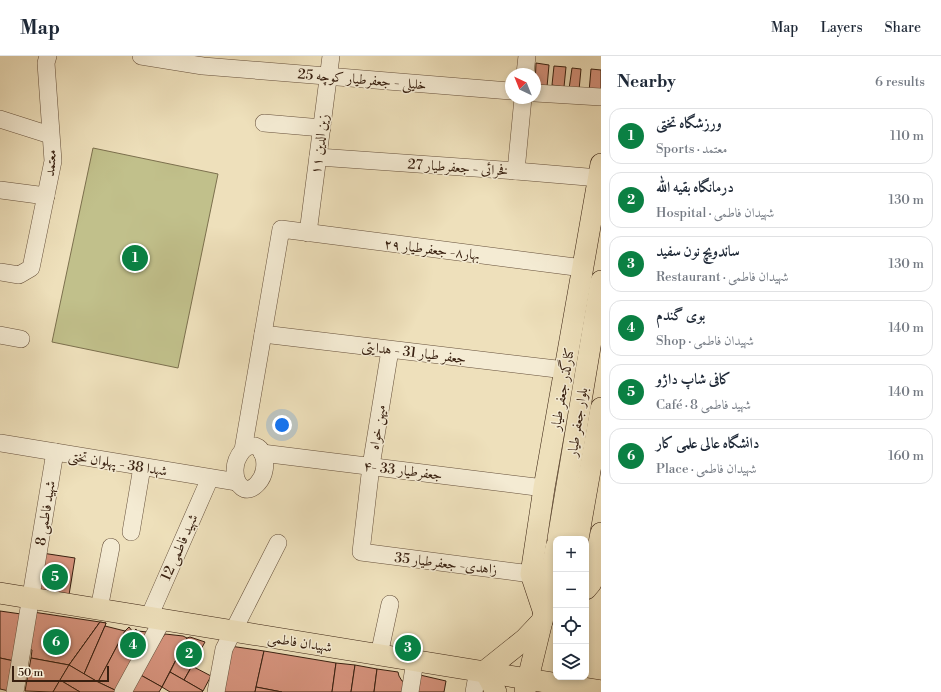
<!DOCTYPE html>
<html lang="en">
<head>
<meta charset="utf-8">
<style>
  body { margin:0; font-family:"Libre Bodoni",Amiri,serif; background:#f2f2f3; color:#1f2937 }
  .controls { position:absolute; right:12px; bottom:12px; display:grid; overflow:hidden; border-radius:8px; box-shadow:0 2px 6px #0003 }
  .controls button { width:36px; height:36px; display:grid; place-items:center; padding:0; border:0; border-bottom:1px solid #e0e1e3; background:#fff; color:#1f2937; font:20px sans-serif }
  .compass { position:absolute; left:505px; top:12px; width:36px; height:36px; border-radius:50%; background:#fff; box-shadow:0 2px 6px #0003; rotate:317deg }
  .scale { position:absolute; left:12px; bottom:10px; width:97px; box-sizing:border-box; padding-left:4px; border:2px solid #382010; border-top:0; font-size:11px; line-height:14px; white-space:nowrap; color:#382010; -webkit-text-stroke:3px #f4ebd3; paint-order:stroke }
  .you { position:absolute; left:282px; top:369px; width:14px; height:14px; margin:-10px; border:3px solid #fff; border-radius:50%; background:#1a73e8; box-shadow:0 0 0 6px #1a73e833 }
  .badge { display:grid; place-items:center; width:26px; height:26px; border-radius:50%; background:#0b8043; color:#fff; font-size:13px; font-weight:700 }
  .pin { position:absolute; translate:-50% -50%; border:2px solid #fff; box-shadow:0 1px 4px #0006 }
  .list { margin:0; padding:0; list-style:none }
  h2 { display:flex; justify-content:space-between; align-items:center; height:52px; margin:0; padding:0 16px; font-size:17px }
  h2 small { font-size:13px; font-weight:400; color:#747a83 }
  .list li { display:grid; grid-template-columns:26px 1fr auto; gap:12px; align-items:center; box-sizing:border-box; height:56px; margin:0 8px 8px; padding:0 8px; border:1px solid #e0e1e3; border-radius:12px }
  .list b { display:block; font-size:15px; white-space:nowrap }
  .list p { margin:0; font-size:13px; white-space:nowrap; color:#747a83 }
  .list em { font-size:13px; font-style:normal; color:#747a83 }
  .icon { flex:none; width:22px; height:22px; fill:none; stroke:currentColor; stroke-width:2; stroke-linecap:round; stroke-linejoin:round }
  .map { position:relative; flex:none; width:601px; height:636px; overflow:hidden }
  header { display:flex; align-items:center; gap:24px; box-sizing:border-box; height:56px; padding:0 20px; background:#fff; border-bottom:1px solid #e0e1e3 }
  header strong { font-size:19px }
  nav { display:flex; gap:22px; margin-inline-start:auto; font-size:14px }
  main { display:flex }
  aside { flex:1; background:#fff }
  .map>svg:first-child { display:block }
  .green { fill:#c1c08b; stroke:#7c704e }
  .building { fill:#d6937d; stroke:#382010 }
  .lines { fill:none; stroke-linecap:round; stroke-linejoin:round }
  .minor-casing { stroke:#66503b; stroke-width:18 }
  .major-casing { stroke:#382010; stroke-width:22 }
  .minor { stroke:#f4ebd3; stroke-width:17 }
  .major { stroke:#eee0bb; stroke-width:21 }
  .labels { text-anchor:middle; stroke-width:3; stroke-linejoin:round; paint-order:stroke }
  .street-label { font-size:14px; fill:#382010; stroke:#f4ebd3 }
</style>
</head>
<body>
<header>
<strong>Map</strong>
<nav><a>Map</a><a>Layers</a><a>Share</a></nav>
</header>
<main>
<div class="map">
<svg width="601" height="636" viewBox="0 0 601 636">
  <rect width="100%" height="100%" fill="#eee0bb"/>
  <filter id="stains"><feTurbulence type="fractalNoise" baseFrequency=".005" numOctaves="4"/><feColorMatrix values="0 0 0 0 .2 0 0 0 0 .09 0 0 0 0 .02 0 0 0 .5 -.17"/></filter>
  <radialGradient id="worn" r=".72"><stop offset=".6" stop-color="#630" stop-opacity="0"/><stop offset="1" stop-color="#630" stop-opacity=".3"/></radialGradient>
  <path class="green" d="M93 92 218 118 178 312 52 286Z"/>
  <g class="building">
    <path d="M536 7 549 9 547 31 535 30Z"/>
    <path d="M554 10 566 11 564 31 552 29Z"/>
    <path d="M572 12 581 13 579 34 569 33Z"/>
    <path d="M591 13 601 14V38L589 36Z"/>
    <path d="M42 497 75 502 68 545 34 539Z"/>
    <path d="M0 555 21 558 14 605 0 602Z"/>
    <path d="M33 556 100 566 69 609 31 602 32 594 26 592Z"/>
    <path d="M100 566 106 567 105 570 84 618 69 609Z"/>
    <path d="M100 566 106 567 105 570 84 618 69 609Z"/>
    <path d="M105 570 125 575 98 626 84 618Z"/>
    <path d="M129 571 133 576 136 573 137 575 148 576 119 636 98 626 125 575Z"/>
    <path d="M165 578 183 580 187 582 162 631 137 617Z"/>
    <path d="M190 581 205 586 184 624 170 616 187 582Z"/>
    <path d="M230 590 264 595 255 636H222Z"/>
    <path d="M264 595 336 607 332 636H282L256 631Z"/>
    <path d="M0 602 14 605 9 635 0 633Z"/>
    <path d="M31 602 69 609 53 636 25 635Z"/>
    <path d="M336 607 355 609 351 636H332Z"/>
    <path d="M69 609 98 626 119 636H80L60 624Z"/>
    <path d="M355 609 377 613 374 636H351Z"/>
    <path d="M192 610 211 620 203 635 184 624Z"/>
    <path d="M377 613 398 616 399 620 402 625 407 626 406 636H374Z"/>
    <path d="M170 616 203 635 202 636H170L162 631Z"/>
    <path d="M137 617 162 631 159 636H127Z"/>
    <path d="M420 619 446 625 444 636H415Z"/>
    <path d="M60 624 80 636H53Z"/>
    <path d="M256 631 282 636H255Z"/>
  </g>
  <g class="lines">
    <defs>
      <g id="minor">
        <path d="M141 0 203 10 511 35"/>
        <path d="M525 18 527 0"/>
        <path d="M535 37 601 41"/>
        <path d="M0 63 50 79"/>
        <path d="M264 67 322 72"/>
        <path d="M318 101 516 115 599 122"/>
        <path d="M516 115 523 42"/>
        <path d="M0 134 46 140"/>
        <path d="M308 177 331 0"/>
        <path d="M0 216 19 219 31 212 53 105 46 7 48 0"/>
        <path d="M263 278 565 314"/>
        <path d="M0 279 21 283"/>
        <path d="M390 294 371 410 361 496 531 518"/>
        <path d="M0 387 237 426"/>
        <path d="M243 394C263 378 272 412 258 427 246 441 235 429 235 414 235 407 238 400 243 394L281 173 583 212"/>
        <path d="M262 397 544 432"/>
        <path d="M131 476 142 411"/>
        <path d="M99 553 111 491"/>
        <path d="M149 561 210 422"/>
        <path d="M379 599 390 548"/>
        <path d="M15 636 55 396"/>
        <path d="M123 636 163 563"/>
        <path d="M216 636 224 593 278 487"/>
        <path d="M410 636 415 605"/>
        <path d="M474 636 478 614"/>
      </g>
      <g id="major">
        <path d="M558 483 601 225"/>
        <path d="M578 483 601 352"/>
        <path d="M586 533 591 527 601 477"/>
        <path d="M0 537 601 635"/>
        <path d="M544 557 531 518 544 432 601 108"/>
        <path d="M525 635 544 557 556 491"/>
        <path d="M496 636 485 615 525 583 542 565"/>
      </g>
    </defs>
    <use href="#minor" class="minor-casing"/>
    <use href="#major" class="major-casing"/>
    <use href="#minor" class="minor"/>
    <use href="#major" class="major"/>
  </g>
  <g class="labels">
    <g class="street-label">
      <text transform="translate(362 23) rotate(5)" y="5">خلیلی - جعفرطیار کوچه 25</text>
      <text transform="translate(319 88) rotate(-82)" y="5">زین الدین ۱۱</text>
      <text transform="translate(50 107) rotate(-86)" y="5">معتمد</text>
      <text transform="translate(458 111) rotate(4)" y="5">فخرائی - جعفرطیار 27</text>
      <text transform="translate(432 193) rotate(7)" y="5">بهار۸- جعفرطیار ۲۹</text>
      <text transform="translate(414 296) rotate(7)" y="5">جعفر طیار 31 - هدایتی</text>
      <text transform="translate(562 333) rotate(-80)" y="5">کنارگذر جعفر طیار</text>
      <text transform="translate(577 366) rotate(-81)" y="5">بلوار جعفر طیار</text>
      <text transform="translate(377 371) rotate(-81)" y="5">میهن خواه</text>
      <text transform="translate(118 407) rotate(9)" y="5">شهدا 38 - پهلوان تختی</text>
      <text transform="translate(403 414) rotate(7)" y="5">۴- جعفرطیار 33</text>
      <text transform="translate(45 457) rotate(-81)" y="5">شهید فاطمی 8</text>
      <text transform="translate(179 491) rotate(-66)" y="5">شهید فاطمی 12</text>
      <text transform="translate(446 507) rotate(7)" y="5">زاهدی- جعفرطیار 35</text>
      <text transform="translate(300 586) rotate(9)" y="5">شهیدان فاطمی</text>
    </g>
  </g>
  <rect width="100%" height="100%" filter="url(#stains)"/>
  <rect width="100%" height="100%" fill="url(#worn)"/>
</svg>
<div class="controls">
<button>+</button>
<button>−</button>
<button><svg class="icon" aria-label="locate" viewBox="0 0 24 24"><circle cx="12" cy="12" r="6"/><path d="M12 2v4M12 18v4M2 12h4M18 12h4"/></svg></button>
<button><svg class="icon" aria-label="layers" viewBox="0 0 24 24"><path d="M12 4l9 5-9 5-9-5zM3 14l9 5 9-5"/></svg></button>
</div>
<svg class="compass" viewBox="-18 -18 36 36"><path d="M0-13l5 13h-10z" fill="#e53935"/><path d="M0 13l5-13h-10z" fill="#747a83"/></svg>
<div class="scale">50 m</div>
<div class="you"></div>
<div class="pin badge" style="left:135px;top:202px">1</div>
<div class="pin badge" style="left:189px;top:598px">2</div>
<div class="pin badge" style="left:408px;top:592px">3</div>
<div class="pin badge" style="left:133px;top:589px">4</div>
<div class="pin badge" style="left:55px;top:521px">5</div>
<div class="pin badge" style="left:56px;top:586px">6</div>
</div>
<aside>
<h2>Nearby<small>6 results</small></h2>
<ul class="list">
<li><span class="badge">1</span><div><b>ورزشگاه تختی</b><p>Sports · معتمد</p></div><em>110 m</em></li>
<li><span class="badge">2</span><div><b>درمانگاه بقیه الله</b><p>Hospital · شهیدان فاطمی</p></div><em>130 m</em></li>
<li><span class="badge">3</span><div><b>ساندویچ نون سفید</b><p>Restaurant · شهیدان فاطمی</p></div><em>130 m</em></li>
<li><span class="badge">4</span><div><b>بوی گندم</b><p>Shop · شهیدان فاطمی</p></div><em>140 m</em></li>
<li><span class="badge">5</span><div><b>کافی شاپ داژو</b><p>Café · شهید فاطمی 8</p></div><em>140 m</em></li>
<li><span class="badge">6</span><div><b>دانشگاه عالی علمی کار</b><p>Place · شهیدان فاطمی</p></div><em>160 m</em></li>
</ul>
</aside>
</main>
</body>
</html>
